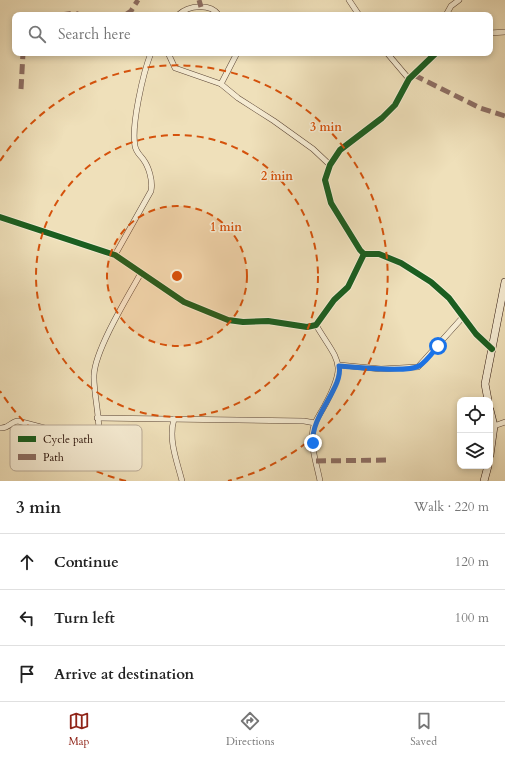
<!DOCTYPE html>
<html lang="en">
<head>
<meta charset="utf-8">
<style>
  body { margin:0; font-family:Cardo,serif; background:#f2f2f2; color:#222 }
  .controls { position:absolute; right:12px; bottom:12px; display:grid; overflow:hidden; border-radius:8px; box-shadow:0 2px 6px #0003 }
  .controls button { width:36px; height:36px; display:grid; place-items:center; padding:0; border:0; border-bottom:1px solid #e0e0e0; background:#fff; color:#222; font:20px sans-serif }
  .stop { position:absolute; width:12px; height:12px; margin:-9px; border:3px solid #1a73e8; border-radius:50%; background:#fff }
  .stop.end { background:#1a73e8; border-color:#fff; box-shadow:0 1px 4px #0008 }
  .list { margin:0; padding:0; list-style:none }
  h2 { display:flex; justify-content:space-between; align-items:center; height:52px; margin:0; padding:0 16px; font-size:17px }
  h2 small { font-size:13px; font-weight:400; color:#767676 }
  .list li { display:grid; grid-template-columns:26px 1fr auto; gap:12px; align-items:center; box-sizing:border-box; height:56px; padding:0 16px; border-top:1px solid #e0e0e0 }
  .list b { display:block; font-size:15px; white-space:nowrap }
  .list em { font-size:13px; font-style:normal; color:#767676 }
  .icon { flex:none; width:22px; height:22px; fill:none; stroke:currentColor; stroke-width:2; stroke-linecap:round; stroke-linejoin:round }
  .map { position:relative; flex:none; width:505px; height:481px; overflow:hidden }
  .search { position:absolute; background:#fff; box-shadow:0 2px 6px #0003; left:12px; right:12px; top:12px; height:44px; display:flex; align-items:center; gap:10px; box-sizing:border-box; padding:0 14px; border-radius:8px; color:#767676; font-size:15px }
  .sheet { height:220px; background:#fff }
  nav { display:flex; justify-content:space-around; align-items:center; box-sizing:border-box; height:56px; border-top:1px solid #e0e0e0; background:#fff; font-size:11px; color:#767676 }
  nav a { display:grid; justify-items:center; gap:2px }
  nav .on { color:#8f2418 }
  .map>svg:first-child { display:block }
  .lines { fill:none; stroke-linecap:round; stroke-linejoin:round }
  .minor-casing { stroke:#5a4434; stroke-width:6 }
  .secondary-casing { stroke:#291007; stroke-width:8 }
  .minor { stroke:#f5ebd2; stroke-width:5 }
  .secondary { stroke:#f5ebd2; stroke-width:7 }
  .quiet { stroke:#8d6e63; stroke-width:5; stroke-dasharray:10 5; stroke-linecap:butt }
  .cycleway-casing { stroke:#f5ebd2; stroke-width:8 }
  .cycleway { stroke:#1b5e20; stroke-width:6 }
  .route { stroke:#1a73e8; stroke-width:5 }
  .ring { fill:none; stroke:#d5520c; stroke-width:2; stroke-dasharray:7 5 }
  .key { fill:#f5ebd2; stroke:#b8a995; stroke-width:1 }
  .key-label { font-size:11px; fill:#291007 }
  .centre { fill:#d5520c; stroke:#f5ebd2; stroke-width:2 }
  .ring-label { font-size:12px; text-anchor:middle; font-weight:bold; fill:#d5520c; stroke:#f5ebd2; stroke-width:3; stroke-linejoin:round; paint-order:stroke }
</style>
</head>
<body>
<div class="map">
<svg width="505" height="481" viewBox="0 0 505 481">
  <rect width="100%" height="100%" fill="#efe0ba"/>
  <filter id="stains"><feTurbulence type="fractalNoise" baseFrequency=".005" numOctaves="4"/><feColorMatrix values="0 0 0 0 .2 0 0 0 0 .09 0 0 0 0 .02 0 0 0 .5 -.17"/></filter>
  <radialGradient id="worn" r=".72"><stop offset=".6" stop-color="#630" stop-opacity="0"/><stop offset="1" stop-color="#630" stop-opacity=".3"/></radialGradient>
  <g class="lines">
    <defs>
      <g id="minor">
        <path d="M349 0 359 15"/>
        <path d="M178 15C189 5 210 3 219 15"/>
        <path d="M446 15 451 6 459 0"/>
        <path d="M490 33 505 32"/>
        <path d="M168 53 175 68 221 84 238 98 274 121 313 149 330 165"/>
        <path d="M387 53 409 79"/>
        <path d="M436 53 409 79 395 105 382 118 340 150 330 165 325 180 331 203 360 250 364 254H379L401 263 431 282 449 298 476 334 492 349"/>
        <path d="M221 84 237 53"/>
        <path d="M0 217 115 255 184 302 228 320 243 322 268 321 307 327 316 325 334 300 348 287 364 254"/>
        <path d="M115 255 151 191C153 181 149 167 143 159 140 155 136 152 135 146 131 126 143 73 151 53"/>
        <path d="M316 325C338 362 348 362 325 405 321 413 315 420 313 429 310 446 317 465 320 481"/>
        <path d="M339 365 381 369 418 367 463 317"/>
        <path d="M97 418 304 421 315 423"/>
        <path d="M174 419C168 440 177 461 182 481"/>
        <path d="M494 426 505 422"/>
        <path d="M0 428C9 429 11 421 18 421L90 440 98 439C102 425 93 393 94 375 95 350 128 296 141 273"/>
      </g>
      <g id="secondary">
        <path d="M488 400 485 384 505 282"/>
        <path d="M490 410 494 426 490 455"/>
        <path d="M484 481 488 466"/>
      </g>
    </defs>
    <use href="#minor" class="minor-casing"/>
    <use href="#secondary" class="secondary-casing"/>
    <use href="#minor" class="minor"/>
    <use href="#secondary" class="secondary"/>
    <g class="quiet">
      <path d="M199 0 201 7"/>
      <path d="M61 15 75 13 80 15"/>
      <path d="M125 15 131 11 138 0"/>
      <path d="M414 75 480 108 505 116"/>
      <path d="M21 89 23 53"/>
      <path d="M316 461 388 460"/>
    </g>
    <defs>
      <g id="cycleway">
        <path d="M436 53 409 79 395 105 382 118 340 150 330 165 325 180 331 203 360 250 364 254H379L401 263 431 282 449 298 476 334 492 349"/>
        <path d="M0 217 115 255 184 302 228 320 243 322 268 321 307 327 316 325 334 300 348 287 364 254"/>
      </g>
    </defs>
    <use href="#cycleway" class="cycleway-casing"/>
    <use href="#cycleway" class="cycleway"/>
  </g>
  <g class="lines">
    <path class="route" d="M313 443C310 416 344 387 339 366 354 367 407 373 419 366 426 362 433 352 438 346"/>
  </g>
  <circle cx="177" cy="276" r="70" fill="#d5520c" fill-opacity=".12"/>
  <g class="ring">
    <circle cx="177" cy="276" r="70"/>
    <circle cx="177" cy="276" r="141"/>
    <path d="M126 481A211 211 0 0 1 0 391M0 161A211 211 0 1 1 228 481"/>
  </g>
  <rect x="10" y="425" width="132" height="46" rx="6" class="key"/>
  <rect x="18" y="436" width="18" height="6" fill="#1b5e20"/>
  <rect x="18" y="454" width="18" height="6" fill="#8d6e63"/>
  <g class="key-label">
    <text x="43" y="443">Cycle path</text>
    <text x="43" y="461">Path</text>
  </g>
  <circle cx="177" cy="276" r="6" class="centre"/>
  <g class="ring-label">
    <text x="326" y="131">3 min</text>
    <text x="277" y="180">2 min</text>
    <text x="226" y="231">1 min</text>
  </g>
  <rect width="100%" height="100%" filter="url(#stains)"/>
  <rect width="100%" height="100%" fill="url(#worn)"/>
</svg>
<div class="controls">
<button><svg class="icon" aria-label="locate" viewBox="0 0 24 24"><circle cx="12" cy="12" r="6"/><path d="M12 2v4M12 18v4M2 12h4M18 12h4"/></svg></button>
<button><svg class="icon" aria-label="layers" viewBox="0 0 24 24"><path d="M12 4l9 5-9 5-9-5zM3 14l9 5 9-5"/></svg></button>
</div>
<div class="stop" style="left:438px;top:346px"></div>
<div class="stop end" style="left:313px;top:443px"></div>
<div class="search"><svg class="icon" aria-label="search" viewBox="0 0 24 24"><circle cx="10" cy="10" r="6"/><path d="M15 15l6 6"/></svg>Search here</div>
</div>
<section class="sheet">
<h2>3 min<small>Walk · 220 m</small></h2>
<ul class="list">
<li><svg class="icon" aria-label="ahead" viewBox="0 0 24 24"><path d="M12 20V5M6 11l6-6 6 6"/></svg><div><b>Continue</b></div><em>120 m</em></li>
<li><svg class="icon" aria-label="left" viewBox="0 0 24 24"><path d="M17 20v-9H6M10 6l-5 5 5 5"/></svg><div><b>Turn left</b></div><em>100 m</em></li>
<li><svg class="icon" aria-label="arrive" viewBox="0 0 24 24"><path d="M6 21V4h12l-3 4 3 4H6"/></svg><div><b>Arrive at destination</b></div></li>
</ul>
</section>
<nav>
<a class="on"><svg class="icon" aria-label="map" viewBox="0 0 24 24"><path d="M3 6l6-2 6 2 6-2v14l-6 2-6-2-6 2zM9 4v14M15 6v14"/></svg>Map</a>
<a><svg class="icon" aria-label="directions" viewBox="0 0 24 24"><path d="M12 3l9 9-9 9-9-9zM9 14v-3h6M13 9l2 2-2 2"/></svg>Directions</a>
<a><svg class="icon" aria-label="saved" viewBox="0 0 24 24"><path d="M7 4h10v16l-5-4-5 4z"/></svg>Saved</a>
</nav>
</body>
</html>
